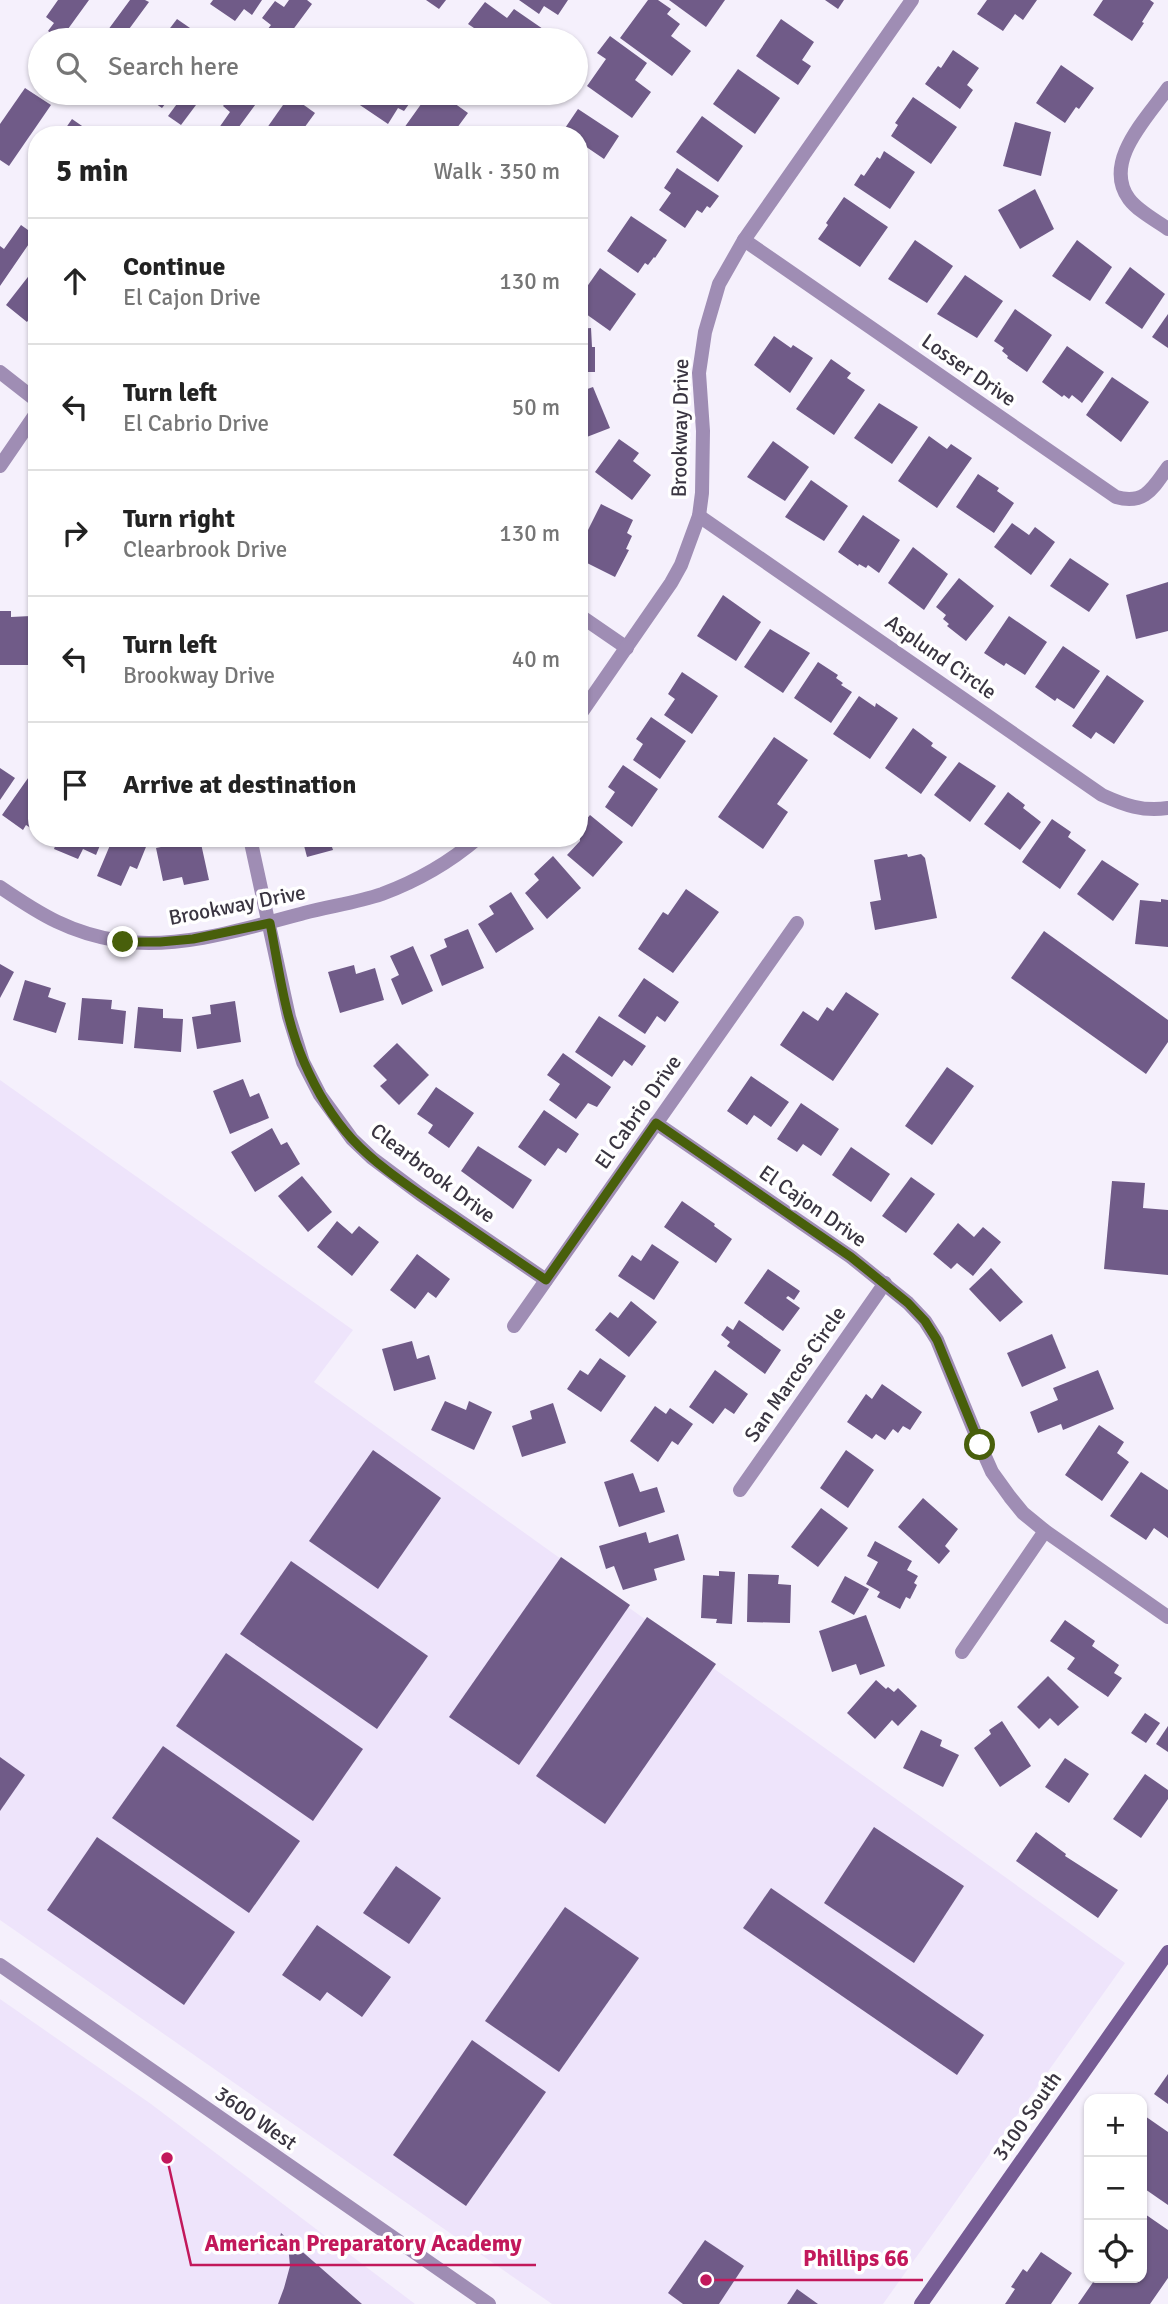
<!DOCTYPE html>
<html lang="en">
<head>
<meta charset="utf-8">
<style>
  body { margin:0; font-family:Signika,sans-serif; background:#f2f2f2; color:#222 }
  .controls { position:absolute; right:21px; bottom:21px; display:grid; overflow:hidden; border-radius:14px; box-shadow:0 2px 5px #0004 }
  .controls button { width:63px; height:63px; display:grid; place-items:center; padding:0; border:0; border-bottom:2px solid #e0e0e0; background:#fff; color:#222; font:35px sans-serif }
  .stop { position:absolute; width:21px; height:21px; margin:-16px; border:5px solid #485f0b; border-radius:50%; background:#fff }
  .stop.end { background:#485f0b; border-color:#fff; box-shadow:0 2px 7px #0008 }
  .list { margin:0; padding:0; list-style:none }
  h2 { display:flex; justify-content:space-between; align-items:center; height:91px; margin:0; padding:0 28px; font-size:30px }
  h2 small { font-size:23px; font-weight:400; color:#767676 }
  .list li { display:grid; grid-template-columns:46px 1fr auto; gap:21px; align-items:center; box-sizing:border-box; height:126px; padding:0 28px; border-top:2px solid #e0e0e0 }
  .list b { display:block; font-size:26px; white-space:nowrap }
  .list p { margin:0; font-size:23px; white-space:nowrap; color:#767676 }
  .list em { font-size:23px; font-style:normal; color:#767676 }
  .icon { flex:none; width:38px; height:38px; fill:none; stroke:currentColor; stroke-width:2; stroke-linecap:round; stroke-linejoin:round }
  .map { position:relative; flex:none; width:1168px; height:2304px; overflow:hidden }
  .search { position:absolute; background:#fff; box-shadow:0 2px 5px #0004; left:28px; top:28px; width:560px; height:77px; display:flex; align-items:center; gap:18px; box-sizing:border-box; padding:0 24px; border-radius:38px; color:#767676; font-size:26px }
  .panel { position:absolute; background:#fff; box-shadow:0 2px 5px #0004; left:28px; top:126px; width:560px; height:721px; border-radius:28px }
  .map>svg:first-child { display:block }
  .built { fill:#eee4fb }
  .building { fill:#705b88 }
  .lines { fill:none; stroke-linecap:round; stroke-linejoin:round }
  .minor { stroke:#9f8db4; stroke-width:14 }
  .tertiary { stroke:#9f8db4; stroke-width:14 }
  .secondary { stroke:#765c94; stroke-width:14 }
  .route { stroke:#485f0b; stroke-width:9 }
  .labels { text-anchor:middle; stroke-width:7; stroke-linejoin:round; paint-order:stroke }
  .street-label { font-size:21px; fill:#3a3541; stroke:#fff }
  .leader { fill:none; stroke:#c2185b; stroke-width:2.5 }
  .callout-dot { fill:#c2185b; stroke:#fff; stroke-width:2.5 }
  .callout-label { font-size:23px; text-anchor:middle; font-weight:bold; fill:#c2185b; stroke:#fff; stroke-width:7; stroke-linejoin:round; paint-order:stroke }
</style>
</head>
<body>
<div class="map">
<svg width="1168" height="2304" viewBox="0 0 1168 2304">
  <rect width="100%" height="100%" fill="#f5f0fc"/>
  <g class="built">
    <path d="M0 1080 353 1330 314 1382 1125 1963 883 2304H552L0 1920Z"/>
    <path d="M0 1999 151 2104 415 2304H0Z"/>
  </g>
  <g class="building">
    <path d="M58 0H89L60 40 48 31 54 23 46 17Z"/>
    <path d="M130 0H145L149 2 121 40 88 39 96 28 105 34Z"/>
    <path d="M213 0H262L252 15 244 9 235 21 210 4Z"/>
    <path d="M289 0H307L312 4 292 31 288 28 280 40H259L271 25 262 18 275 1 284 7Z"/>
    <path d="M426 0H446L439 9Z"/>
    <path d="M519 0H568L558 15 544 6 539 14Z"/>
    <path d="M648 0H658L671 9 667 14 680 24 671 36 691 51 672 76 620 38Z"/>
    <path d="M669 0H725L706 27Z"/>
    <path d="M825 0H844L838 9Z"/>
    <path d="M987 0H1037L1023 20 1015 14 1003 31 977 14Z"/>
    <path d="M1103 0H1150L1154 3 1142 22 1144 23 1132 41 1093 15Z"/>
    <path d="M485 2 507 18 514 9 543 29 536 40H478L483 34 468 24Z"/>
    <path d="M177 19 190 28 182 40H161Z"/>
    <path d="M781 19 814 42 802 60 811 66 798 85 756 56Z"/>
    <path d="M326 28 344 40H318Z"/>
    <path d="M610 36 647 63 635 80 651 92 632 118 587 86 606 59 597 53Z"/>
    <path d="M953 50 979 68 967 85 973 90 960 109 925 84 938 66 941 68Z"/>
    <path d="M1061 65 1094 88 1079 109 1076 107 1065 123 1036 103Z"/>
    <path d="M738 69 780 98 755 134 713 104Z"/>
    <path d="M25 88 51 105 9 166 0 160V124Z"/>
    <path d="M150 93H165L164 95 169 99 162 108 146 97Z"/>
    <path d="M185 93H205L181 125 168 116Z"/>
    <path d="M233 93H264L233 135H214L230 112 223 106Z"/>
    <path d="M356 93H417L404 111 398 108 388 124 351 99Z"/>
    <path d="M429 93H440L468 113 454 132 458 135H413L404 128Z"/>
    <path d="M290 95 315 113 299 135H262Z"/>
    <path d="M913 97 957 127 931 164 891 136 898 125 895 123Z"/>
    <path d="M578 109 619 136 604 159 579 142V135H568L563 131Z"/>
    <path d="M702 116 743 146 718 182 676 152Z"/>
    <path d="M72 119 95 135H61Z"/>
    <path d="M1015 122 1051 132 1041 176 1003 166Z"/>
    <path d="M884 151 915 172 890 209 854 185 861 174 864 176 877 157 880 159Z"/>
    <path d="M677 168 719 196 710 208 707 206 702 213 697 210 685 228 659 210 671 193 664 188Z"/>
    <path d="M579 179 588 186 579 197Z"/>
    <path d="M1035 189 1054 229 1020 249 998 210Z"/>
    <path d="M844 197 888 227 860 267 818 239 828 225 826 223Z"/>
    <path d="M631 216 667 240 655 258 654 257 648 265 645 263 638 273 607 251Z"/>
    <path d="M21 225 35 235 0 286V246L4 249Z"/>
    <path d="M915 240 953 266 927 303 888 279Z"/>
    <path d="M1077 240 1112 267 1090 301 1052 276Z"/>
    <path d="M1130 267 1165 294 1142 329 1105 303Z"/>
    <path d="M600 268 636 294 610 331 579 309V298Z"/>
    <path d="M31 273 37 277V318L32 315 27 322 6 305Z"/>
    <path d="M965 275 1003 301 977 338 937 314Z"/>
    <path d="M1015 309 1052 335 1027 372 1007 358 1008 356 1002 351 1004 348 994 341Z"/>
    <path d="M1168 314V348L1152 337Z"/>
    <path d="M591 328 592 347H595V372H579V329Z"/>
    <path d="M774 336 791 348 793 345 813 358 790 393 754 365Z"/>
    <path d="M1067 346 1104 372 1082 403 1072 395 1069 399 1064 395 1062 397 1042 382Z"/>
    <path d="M831 359 851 373 847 378 865 390 834 435 796 409Z"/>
    <path d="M1112 377 1149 402 1121 442 1086 415Z"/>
    <path d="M593 387 610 428 579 440V392Z"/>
    <path d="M879 403 918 427 892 464 854 438Z"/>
    <path d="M929 436 947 449 951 444 972 458 937 508 898 481Z"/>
    <path d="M619 439 639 453 633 461 651 475 632 500 595 472Z"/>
    <path d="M773 441 809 467 785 501 747 477Z"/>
    <path d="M978 474 999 488 997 491 1014 503 994 533 956 507Z"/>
    <path d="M811 480 848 506 824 541 785 517Z"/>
    <path d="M601 504 633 520 627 533 632 536 626 549 629 550 615 577 579 559V548Z"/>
    <path d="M863 515 900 540 879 573 868 565 866 568 859 564 858 566 838 552Z"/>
    <path d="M1012 523 1029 535 1035 527 1055 542 1031 575 994 547Z"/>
    <path d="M913 547 948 574 924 610 888 583Z"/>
    <path d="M1070 558 1109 584 1089 612 1050 586Z"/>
    <path d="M959 578 994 606 966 641 947 626 949 624 943 619 946 615 936 607Z"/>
    <path d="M1168 582V631L1136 639 1126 595Z"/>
    <path d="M723 595 761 622 736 661 697 636Z"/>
    <path d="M0 611H11V617L31 616 32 665H0Z"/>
    <path d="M1009 616 1047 642 1025 675 1006 663 1004 666 984 653Z"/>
    <path d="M770 629 810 653 783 693 744 667Z"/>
    <path d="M1063 646 1100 671 1074 709 1057 698 1055 701 1035 687Z"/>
    <path d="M818 662 838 675 836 678 843 683 841 685 852 692 831 723 794 698Z"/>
    <path d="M682 672 718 696 692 734 664 715 675 699 668 694Z"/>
    <path d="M1107 675 1144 701 1114 744 1096 732 1091 739 1072 726Z"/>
    <path d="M859 696 875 707 876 703 898 718 870 759 833 734Z"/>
    <path d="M651 717 686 741 660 779 633 760 643 744 636 739Z"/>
    <path d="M913 728 933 743 931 746 947 757 921 794 885 768Z"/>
    <path d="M774 737 808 760 777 804 788 812 763 849 718 817Z"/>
    <path d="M959 762 996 786 970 822 934 795Z"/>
    <path d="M623 765 658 789 632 827 605 807 615 792 608 787Z"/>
    <path d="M0 768 15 778 0 800Z"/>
    <path d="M33 771 37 774V832L26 825 23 830 2 815Z"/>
    <path d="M1008 792 1025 805 1023 808 1041 822 1020 850 984 824Z"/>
    <path d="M590 815 623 842 593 877 567 855 580 841 579 828Z"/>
    <path d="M1052 819 1071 832 1068 837 1086 850 1060 889 1022 862Z"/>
    <path d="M58 838H103L96 855 83 849 78 859 54 849Z"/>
    <path d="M113 838H138L148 842 137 869 130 866 121 886 97 876Z"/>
    <path d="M302 838H329L333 850 307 857Z"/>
    <path d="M200 839 209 880 184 885 182 877 163 881 156 848Z"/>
    <path d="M907 854 908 857 921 854 925 858 937 918 875 930 870 902 881 900 874 860Z"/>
    <path d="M553 856 581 888 547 919 525 893 539 880 534 874Z"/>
    <path d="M1102 860 1139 884 1113 921 1077 894Z"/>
    <path d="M686 889 719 912 673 973 638 949 663 912 668 915Z"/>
    <path d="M511 892 534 929 496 953 478 924 494 914 489 906Z"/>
    <path d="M1161 899 1168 900V947L1135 944 1140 900 1161 902Z"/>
    <path d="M468 929 484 968 442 986 430 955 447 947 444 939Z"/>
    <path d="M1044 931 1168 1020V1042L1146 1074 1011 978Z"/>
    <path d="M413 946 433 991 402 1005 391 979 399 975 390 956Z"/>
    <path d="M0 964 14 972 0 998Z"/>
    <path d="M354 965 356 974 375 968 384 1000 340 1013 328 972Z"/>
    <path d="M644 978 679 1002 665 1022 657 1016 645 1034 618 1016Z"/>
    <path d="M25 980 51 988 48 997 66 1003 56 1033 13 1020Z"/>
    <path d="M846 992 879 1014 833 1081 780 1045 803 1011 818 1021 827 1007 833 1011Z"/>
    <path d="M82 998 112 1000 111 1009 126 1011 123 1044 78 1040Z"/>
    <path d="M235 1001 241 1042 197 1049 192 1017 211 1014 210 1005Z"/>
    <path d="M138 1007 163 1009V1018L183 1019 181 1052 134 1048Z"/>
    <path d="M599 1016 646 1046 632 1066 624 1060 612 1077 575 1052Z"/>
    <path d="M397 1043 429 1075 399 1105 380 1086 387 1080 373 1066Z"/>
    <path d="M563 1053 611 1087 597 1107 588 1103 576 1119 549 1100 560 1084 547 1075Z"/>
    <path d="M947 1067 974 1086 932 1145 905 1126Z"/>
    <path d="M751 1076 789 1102 771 1127 754 1115 747 1125 727 1111Z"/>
    <path d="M243 1079 250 1097 259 1093 269 1118 230 1134 213 1091Z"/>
    <path d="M436 1087 474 1113 449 1148 428 1133 433 1125 417 1114Z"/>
    <path d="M801 1103 839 1129 821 1156 803 1144 797 1152 777 1139Z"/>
    <path d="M544 1110 579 1134 566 1153 558 1148 545 1166 518 1147Z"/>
    <path d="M272 1128 281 1145 287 1142 300 1164 255 1192 231 1152Z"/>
    <path d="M478 1146 532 1180 513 1209 461 1171Z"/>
    <path d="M851 1147 890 1174 871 1202 832 1175Z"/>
    <path d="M302 1176 332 1212 308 1232 278 1196Z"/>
    <path d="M911 1177 935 1194 906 1233 882 1216Z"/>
    <path d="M1112 1181 1145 1183 1143 1208 1168 1210V1275L1104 1269Z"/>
    <path d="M682 1201 715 1224 714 1226 732 1239 716 1263 664 1227Z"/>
    <path d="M337 1221 352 1234 359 1226 379 1242 352 1276 317 1247Z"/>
    <path d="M958 1223 974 1237 983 1227 1001 1242 973 1276 957 1263 951 1269 933 1254Z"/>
    <path d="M652 1244 679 1262 654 1300 618 1276 632 1255 641 1261Z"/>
    <path d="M417 1254 450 1279 436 1298 428 1292 415 1309 390 1290Z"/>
    <path d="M991 1268 1023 1302 1000 1322 969 1289Z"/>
    <path d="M768 1269 800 1291 794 1300 788 1296 786 1298 800 1308 783 1331 744 1303Z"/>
    <path d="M631 1301 657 1322 629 1357 595 1330 610 1312 618 1318Z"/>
    <path d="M739 1320 781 1350 765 1374 727 1346 730 1342 721 1335 727 1326 733 1330Z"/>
    <path d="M1052 1334 1066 1368 1022 1387 1007 1353Z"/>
    <path d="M412 1341 417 1359 429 1355 436 1379 394 1391 382 1349Z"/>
    <path d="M600 1358 626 1376 601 1412 567 1389 580 1370 588 1375Z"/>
    <path d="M715 1370 748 1394 734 1414 725 1408 713 1424 689 1407Z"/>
    <path d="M1098 1370 1114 1409 1063 1430 1061 1424 1038 1433 1030 1412 1058 1400 1053 1388Z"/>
    <path d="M882 1384 922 1412 910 1430 903 1426 898 1433 893 1429 885 1440 876 1434 872 1439 847 1422 866 1394 872 1399Z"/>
    <path d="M445 1401 466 1410 469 1401 492 1412 474 1450 431 1430Z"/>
    <path d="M553 1403 566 1443 522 1457 512 1426 532 1419 530 1411Z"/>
    <path d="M655 1406 666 1414 670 1408 693 1424 678 1445 672 1441 658 1462 630 1441Z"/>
    <path d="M1099 1425 1124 1442 1117 1453 1129 1462 1102 1501 1065 1475Z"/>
    <path d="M373 1450 441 1498 378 1589 309 1541Z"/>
    <path d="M846 1450 874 1470 848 1508 820 1488Z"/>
    <path d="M1141 1472 1168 1490V1538L1154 1528 1146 1540 1110 1516Z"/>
    <path d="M633 1473 640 1492 657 1487 665 1512 619 1527 604 1482Z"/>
    <path d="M923 1498 958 1529 945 1546 950 1551 939 1564 898 1527Z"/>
    <path d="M821 1508 848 1528 818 1567 791 1547Z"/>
    <path d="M646 1532 649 1543 678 1534 685 1560 654 1569 657 1580 623 1590 614 1566 606 1569 599 1546Z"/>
    <path d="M875 1541 912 1561 907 1570 918 1576 914 1583 917 1585 910 1599 906 1597 900 1609 877 1597 880 1592 866 1584 878 1562 867 1556Z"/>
    <path d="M561 1557 630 1605 519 1765 449 1717Z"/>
    <path d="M291 1561 428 1656 377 1729 240 1634Z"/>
    <path d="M719 1571 735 1572 732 1624 716 1623 717 1619 701 1618 703 1575 719 1576Z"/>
    <path d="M748 1574 779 1575 778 1584 791 1585 790 1623 747 1622Z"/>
    <path d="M845 1576 869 1589 854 1615 831 1602Z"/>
    <path d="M866 1615 885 1666 860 1675 856 1664 832 1672 819 1631Z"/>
    <path d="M647 1617 716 1664 605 1824 536 1776Z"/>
    <path d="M1065 1620 1095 1641 1092 1646 1119 1665 1114 1673 1122 1678 1108 1697 1067 1669 1075 1658 1050 1641Z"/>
    <path d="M226 1653 363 1749 313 1821 176 1726Z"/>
    <path d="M1048 1676 1079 1707 1058 1726 1050 1718 1039 1729 1017 1707Z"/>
    <path d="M876 1680 886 1689 888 1687 894 1692 898 1688 917 1706 898 1726 892 1720 875 1739 847 1713Z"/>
    <path d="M1145 1713 1160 1723 1146 1743 1131 1733Z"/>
    <path d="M1002 1721 1031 1766 1000 1787 974 1748 991 1734 989 1730Z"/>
    <path d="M1168 1726V1752L1156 1744Z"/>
    <path d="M921 1730 942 1740 940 1746 959 1755 943 1787 903 1768Z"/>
    <path d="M163 1746 300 1841 249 1913 112 1818Z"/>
    <path d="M0 1757 25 1775 0 1811Z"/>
    <path d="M1065 1758 1089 1774 1069 1803 1045 1787Z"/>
    <path d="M1145 1774 1168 1790V1799L1141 1838 1113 1819Z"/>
    <path d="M874 1827 964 1886 914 1963 824 1903Z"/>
    <path d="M1036 1832 1066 1854 1065 1856 1118 1890 1098 1918 1016 1861Z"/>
    <path d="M97 1837 235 1932 184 2005 47 1910Z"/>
    <path d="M396 1866 441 1898 409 1944 363 1913Z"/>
    <path d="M771 1888 984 2035 957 2075 743 1928Z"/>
    <path d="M565 1907 639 1958 559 2072 485 2021Z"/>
    <path d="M317 1925 391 1977 362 2017 327 1992 320 2001 282 1975Z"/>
    <path d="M472 2040 546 2092 466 2206 393 2155Z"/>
    <path d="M1168 2074V2104L1154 2094Z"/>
    <path d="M1142 2114 1168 2132V2205L1142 2187Z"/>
    <path d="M1142 2212 1168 2230V2278L1150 2304H1078L1096 2278H1142Z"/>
    <path d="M281 2233 362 2304H278L284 2288 290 2266 288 2244 280 2237Z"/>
    <path d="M705 2240 744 2266 719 2304H683L668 2293Z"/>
    <path d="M1041 2252 1072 2273 1051 2304H1005L1015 2289 1011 2287 1023 2269 1027 2272Z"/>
    <path d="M797 2289 818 2304H787Z"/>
  </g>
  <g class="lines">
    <g class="minor">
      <path d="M1168 88C1147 118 1102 162 1129 199 1138 211 1155 220 1168 229"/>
      <path d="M744 240 1116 497C1145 505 1153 488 1168 467"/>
      <path d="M0 372 37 401"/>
      <path d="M0 466 37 412"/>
      <path d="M699 516 1102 795C1124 805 1143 812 1168 808"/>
      <path d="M579 615 627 648"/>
      <path d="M579 716 671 583 681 565 699 516 702 493 703 431 699 373 705 332 719 284 744 240 912 0"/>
      <path d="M250 838 289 1017 303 1062 320 1095 352 1139 372 1158 420 1194 546 1280"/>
      <path d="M0 887C41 915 70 933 120 941 178 950 248 928 304 913 330 906 356 903 382 894 417 881 450 862 478 838"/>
      <path d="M656 1123 851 1257 908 1303 925 1321 937 1340 980 1445 992 1472 1010 1497 1023 1513 1045 1531 1168 1617"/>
      <path d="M514 1326 797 923"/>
      <path d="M740 1490 885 1283"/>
      <path d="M962 1652 1045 1531"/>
    </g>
    <path class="tertiary" d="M0 1965 489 2304"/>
    <path class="secondary" d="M921 2304 1168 1952"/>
  </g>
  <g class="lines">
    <path class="route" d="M123 942H160L193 939 270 923C279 969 285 1019 304 1062 316 1090 332 1117 352 1139 377 1166 410 1187 440 1208 475 1232 510 1256 546 1280L656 1123 851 1257 908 1303 925 1321 937 1340 980 1445"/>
  </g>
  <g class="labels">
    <g class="street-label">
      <text transform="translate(969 370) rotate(35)" y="7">Losser Drive</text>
      <text transform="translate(680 428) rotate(-89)" y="7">Brookway Drive</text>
      <text transform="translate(941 657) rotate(35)" y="7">Asplund Circle</text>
      <text transform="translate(237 905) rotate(-11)" y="7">Brookway Drive</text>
      <text transform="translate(638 1112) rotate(-55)" y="7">El Cabrio Drive</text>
      <text transform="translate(433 1173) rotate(37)" y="7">Clearbrook Drive</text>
      <text transform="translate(813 1206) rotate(35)" y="7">El Cajon Drive</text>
      <text transform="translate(795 1374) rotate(-55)" y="7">San Marcos Circle</text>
      <text transform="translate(1027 2116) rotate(-55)" y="7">3100 South</text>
      <text transform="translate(256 2118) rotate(35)" y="7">3600 West</text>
    </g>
  </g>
  <path class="leader" d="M167 2158L191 2265H536M706 2280L789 2280H923"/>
  <g class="callout-dot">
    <circle cx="167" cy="2158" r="7"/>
    <circle cx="706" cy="2280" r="7"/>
  </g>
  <g class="callout-label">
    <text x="363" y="2251">American Preparatory Academy</text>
    <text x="856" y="2266">Phillips 66</text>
  </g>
</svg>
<div class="controls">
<button>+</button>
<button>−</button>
<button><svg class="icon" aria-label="locate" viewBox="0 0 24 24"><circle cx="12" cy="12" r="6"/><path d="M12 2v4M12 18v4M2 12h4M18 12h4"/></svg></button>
</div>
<div class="stop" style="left:980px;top:1445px"></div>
<div class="stop end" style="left:123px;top:942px"></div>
<div class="search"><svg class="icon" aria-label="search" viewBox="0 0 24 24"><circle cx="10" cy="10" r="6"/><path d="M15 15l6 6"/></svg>Search here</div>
<section class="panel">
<h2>5 min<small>Walk · 350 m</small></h2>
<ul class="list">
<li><svg class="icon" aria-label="ahead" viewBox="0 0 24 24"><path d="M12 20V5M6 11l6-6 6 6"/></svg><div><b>Continue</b><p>El Cajon Drive</p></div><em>130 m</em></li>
<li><svg class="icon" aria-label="left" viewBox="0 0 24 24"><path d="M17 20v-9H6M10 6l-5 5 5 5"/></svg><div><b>Turn left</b><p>El Cabrio Drive</p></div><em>50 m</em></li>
<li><svg class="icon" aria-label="right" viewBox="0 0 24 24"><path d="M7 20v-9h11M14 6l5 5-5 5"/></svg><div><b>Turn right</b><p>Clearbrook Drive</p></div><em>130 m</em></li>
<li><svg class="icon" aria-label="left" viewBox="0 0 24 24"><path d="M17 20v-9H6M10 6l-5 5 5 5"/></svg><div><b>Turn left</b><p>Brookway Drive</p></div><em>40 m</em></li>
<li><svg class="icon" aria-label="arrive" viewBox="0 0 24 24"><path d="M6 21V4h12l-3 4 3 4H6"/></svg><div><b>Arrive at destination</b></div></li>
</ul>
</section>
</div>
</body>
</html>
